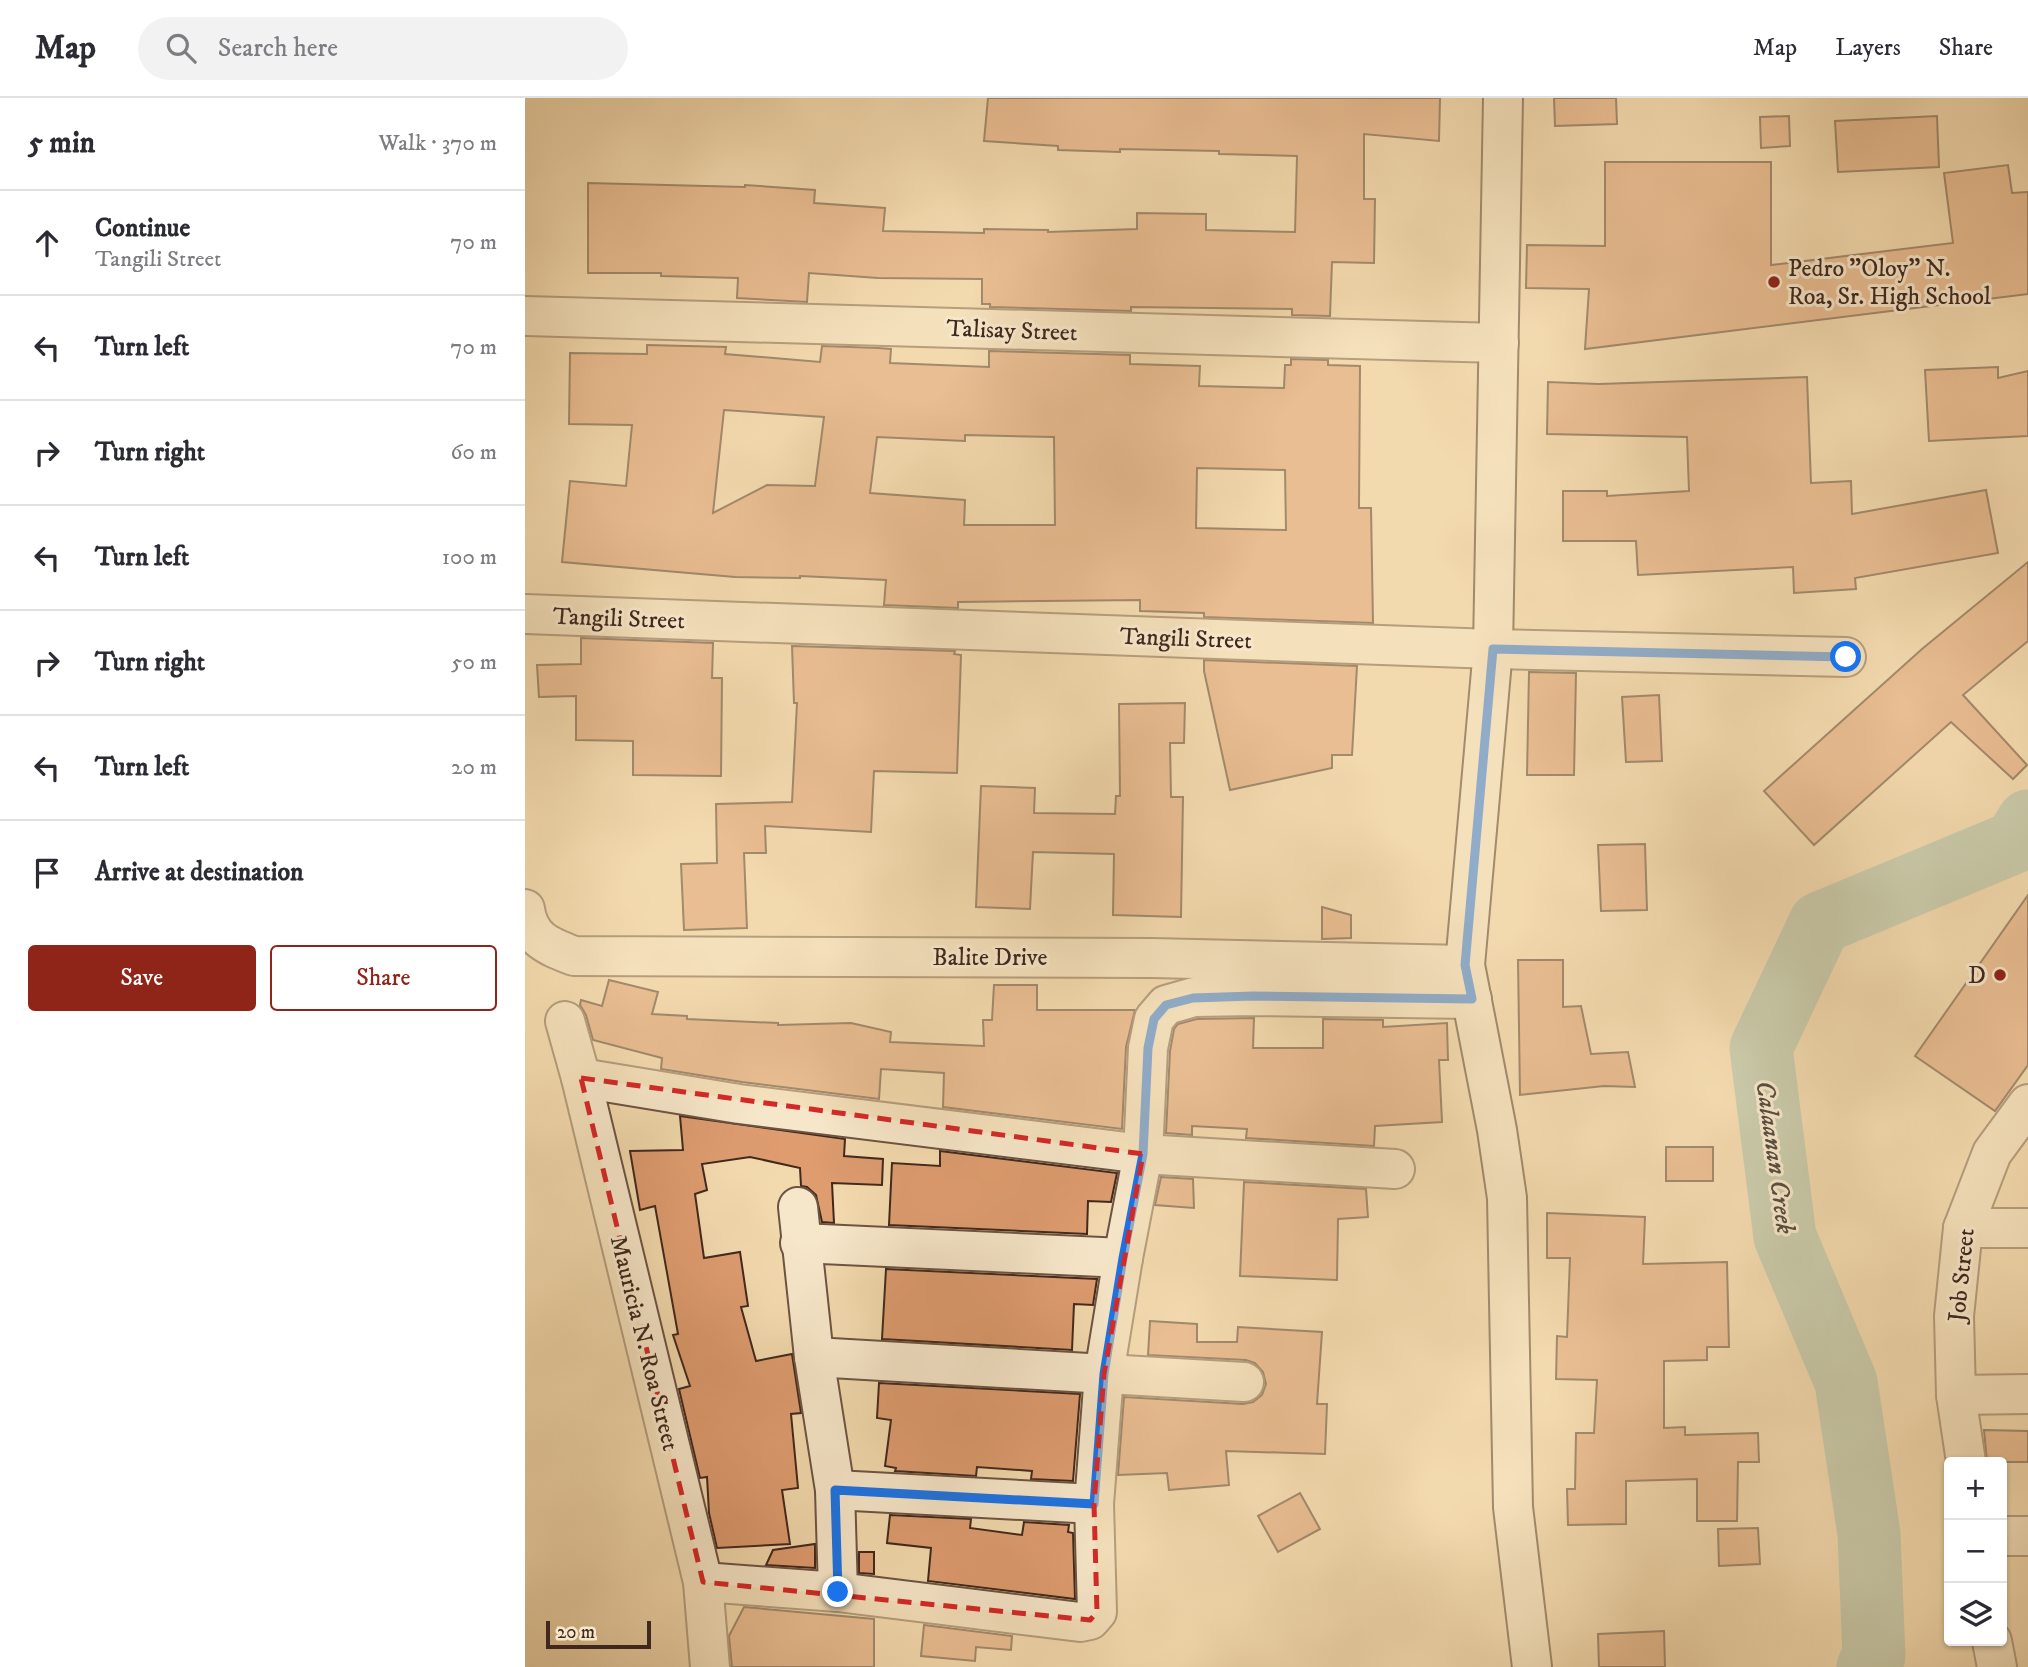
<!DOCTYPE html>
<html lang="en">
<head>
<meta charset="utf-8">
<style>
  body { margin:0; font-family:"IM FELL DW Pica",serif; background:#f2f2f3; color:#2b2b33 }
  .controls { position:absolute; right:21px; bottom:21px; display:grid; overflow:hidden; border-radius:7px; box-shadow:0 2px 5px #0004 }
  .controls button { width:63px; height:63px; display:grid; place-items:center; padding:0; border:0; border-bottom:2px solid #e1e1e2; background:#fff; color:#2b2b33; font:35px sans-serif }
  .scale { position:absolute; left:21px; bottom:18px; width:105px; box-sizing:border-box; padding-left:7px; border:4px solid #40281e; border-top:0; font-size:19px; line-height:24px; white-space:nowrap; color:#40281e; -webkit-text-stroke:5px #f7e7ca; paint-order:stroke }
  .stop { position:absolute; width:21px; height:21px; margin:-16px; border:5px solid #1a73e8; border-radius:50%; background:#fff }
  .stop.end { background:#1a73e8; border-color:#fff; box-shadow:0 2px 7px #0008 }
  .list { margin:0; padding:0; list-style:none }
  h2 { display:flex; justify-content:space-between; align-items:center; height:91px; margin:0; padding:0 28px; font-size:30px }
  h2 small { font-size:23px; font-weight:400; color:#7c7c81 }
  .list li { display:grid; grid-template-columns:46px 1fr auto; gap:21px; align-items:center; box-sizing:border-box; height:105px; padding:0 28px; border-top:2px solid #e1e1e2 }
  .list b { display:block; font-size:26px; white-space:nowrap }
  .list p { margin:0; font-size:23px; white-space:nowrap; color:#7c7c81 }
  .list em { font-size:23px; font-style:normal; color:#7c7c81 }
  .actions { display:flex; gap:14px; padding:21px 28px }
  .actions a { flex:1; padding:16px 0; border:2px solid #8f2418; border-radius:7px; text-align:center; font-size:24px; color:#8f2418 }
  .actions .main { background:#8f2418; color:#fff }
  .icon { flex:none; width:38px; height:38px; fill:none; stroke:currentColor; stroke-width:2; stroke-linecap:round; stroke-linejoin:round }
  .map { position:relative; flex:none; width:1503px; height:1569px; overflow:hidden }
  header { display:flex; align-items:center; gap:42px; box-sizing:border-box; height:98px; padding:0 35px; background:#fff; border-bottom:2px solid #e1e1e2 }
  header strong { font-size:33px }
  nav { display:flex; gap:38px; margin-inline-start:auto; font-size:24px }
  .search { width:490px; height:63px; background:#f2f2f3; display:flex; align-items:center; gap:18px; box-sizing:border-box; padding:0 24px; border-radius:38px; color:#7c7c81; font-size:26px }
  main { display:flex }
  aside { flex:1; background:#fff }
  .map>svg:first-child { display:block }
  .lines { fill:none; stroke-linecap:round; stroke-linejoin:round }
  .river { stroke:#9bbba9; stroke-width:63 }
  .building { fill:#de9c6f; stroke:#40281e; stroke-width:2; fill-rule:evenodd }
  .street-casing { stroke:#6d5442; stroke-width:42 }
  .secondary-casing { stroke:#40281e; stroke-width:42 }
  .street { stroke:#f7e7ca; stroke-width:38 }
  .secondary { stroke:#f7e7ca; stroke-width:38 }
  .route { stroke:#1a73e8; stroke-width:9 }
  .marked { fill:none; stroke:#d62828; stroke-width:5; stroke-dasharray:14 9; stroke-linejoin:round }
  .poi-dot { fill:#8f2418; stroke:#f7e7ca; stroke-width:2.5 }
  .labels { text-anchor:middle; stroke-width:6; stroke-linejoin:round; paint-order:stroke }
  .poi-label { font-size:24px; fill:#40281e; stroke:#f7e7ca; text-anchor:start }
  .street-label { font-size:24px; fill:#40281e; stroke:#f7e7ca }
  .water-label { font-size:26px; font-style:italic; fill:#574d41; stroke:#f7e7ca }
</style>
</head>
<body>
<header>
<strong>Map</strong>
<div class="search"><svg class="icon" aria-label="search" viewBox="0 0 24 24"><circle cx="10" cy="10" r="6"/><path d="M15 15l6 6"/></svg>Search here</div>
<nav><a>Map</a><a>Layers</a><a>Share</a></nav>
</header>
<main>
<aside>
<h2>5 min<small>Walk · 370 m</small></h2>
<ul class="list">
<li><svg class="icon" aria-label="ahead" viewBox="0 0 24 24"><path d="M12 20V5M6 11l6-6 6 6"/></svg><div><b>Continue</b><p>Tangili Street</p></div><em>70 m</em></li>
<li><svg class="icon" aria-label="left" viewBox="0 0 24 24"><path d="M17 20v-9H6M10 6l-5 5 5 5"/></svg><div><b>Turn left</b></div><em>70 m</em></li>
<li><svg class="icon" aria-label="right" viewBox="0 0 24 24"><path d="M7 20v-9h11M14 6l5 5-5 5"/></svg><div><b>Turn right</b></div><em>60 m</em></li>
<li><svg class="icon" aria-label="left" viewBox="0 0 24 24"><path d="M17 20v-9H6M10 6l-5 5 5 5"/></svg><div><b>Turn left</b></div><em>100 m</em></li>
<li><svg class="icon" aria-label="right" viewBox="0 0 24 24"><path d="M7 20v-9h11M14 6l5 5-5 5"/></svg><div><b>Turn right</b></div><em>50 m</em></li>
<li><svg class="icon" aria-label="left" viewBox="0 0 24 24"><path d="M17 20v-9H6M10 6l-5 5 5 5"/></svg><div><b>Turn left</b></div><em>20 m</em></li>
<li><svg class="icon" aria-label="arrive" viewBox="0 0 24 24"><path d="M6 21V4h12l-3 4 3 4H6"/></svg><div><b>Arrive at destination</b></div></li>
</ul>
<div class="actions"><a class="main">Save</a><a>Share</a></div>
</aside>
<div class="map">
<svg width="1503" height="1569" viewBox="0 0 1503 1569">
  <rect width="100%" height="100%" fill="#f3daae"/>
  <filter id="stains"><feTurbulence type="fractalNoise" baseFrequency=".00286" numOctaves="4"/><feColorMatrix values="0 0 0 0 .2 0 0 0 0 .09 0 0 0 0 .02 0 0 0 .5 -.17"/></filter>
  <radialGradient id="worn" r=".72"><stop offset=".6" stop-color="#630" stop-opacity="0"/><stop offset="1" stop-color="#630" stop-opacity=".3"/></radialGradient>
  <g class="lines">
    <path class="river" d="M1343 1569 1349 1558 1344 1436 1321 1284 1260 1139 1236 950 1295 825 1490 744 1503 723"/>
  </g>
  <g class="building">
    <path d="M463 0H915L914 43 839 36V101H850L849 165 807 164 805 218 767 217V211L606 209V213L465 209V206H457V181L353 180 284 175 282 204 212 200 213 180 136 178V175H63V85L220 89V87L290 92 289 105 360 110 358 133 459 135V131L523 132V134L612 131V115L681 116V132L770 134 772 58 694 56V53L595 51V54L533 52V48L459 43Z"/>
    <path d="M1029 0H1091L1092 26 1030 28Z"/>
    <path d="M1264 18 1265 48 1236 50 1235 19Z"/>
    <path d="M1412 18 1414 69 1313 74 1310 23Z"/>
    <path d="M1080 64H1246V167L1428 145 1419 75 1483 67 1487 95 1503 94V196L1060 251 1064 191 1001 190 1002 147 1080 148Z"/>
    <path d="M122 247 201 249 200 256 295 264 297 248 353 250 366 251 365 265 464 269V253L605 257V266L675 268 674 288 759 290 760 267H766V261L803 262V267L835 268 834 410H846L848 525 679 519V515L615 513V502L433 504V510L359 507 361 482 275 478V480L210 479 37 464 45 383 101 388 107 327 44 326 45 255 122 256ZM199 312 299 319 290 388 242 387 188 415ZM440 337 529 339 530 427H439L440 402 345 395 352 339 440 343ZM672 370 760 372 761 432 671 430Z"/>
    <path d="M1473 269V280L1503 273V338L1404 343 1400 272Z"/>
    <path d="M1282 279 1286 385 1326 383 1327 416 1461 392 1473 455 1330 480 1331 491 1269 495 1268 469 1113 477 1111 443H1038V393H1082V398L1164 393 1162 339 1022 336 1023 284 1074 286Z"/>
    <path d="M1503 464V543L1438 597 1502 667 1488 681 1426 624 1289 747 1239 693 1397 551Z"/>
    <path d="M56 540 188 545 187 580H197L196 678 108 677V643L51 642V598L14 599 12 567 56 566Z"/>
    <path d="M267 548 430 553 429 556 436 557 432 675 349 673 346 734 240 728 241 755H219L222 830 159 832 156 766 192 765 191 706 267 704 272 605H269Z"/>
    <path d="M679 562 832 568 827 657H807V670L705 692 679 573Z"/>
    <path d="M1004 574 1051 575 1049 677H1002Z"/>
    <path d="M1134 597 1137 663 1101 664 1097 599Z"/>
    <path d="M660 605 659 645H645L646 699H658L656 819 588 817 589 756 508 754 505 811 451 809 456 688 510 690 509 715 590 716 591 698H595L594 606Z"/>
    <path d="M1120 746 1122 812 1076 813 1073 747Z"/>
    <path d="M1503 797V967L1470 1013 1390 958Z"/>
    <path d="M797 809 826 817V840L797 841Z"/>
    <path d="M993 862H1038V909L1056 908 1066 956 1103 954 1110 989 1079 988 995 997Z"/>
    <path d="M84 882 133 894 127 916 162 918V921L253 925V927L326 925 366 934 365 944 459 948 458 922H467L469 887H512V912H610L601 949 597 1031 418 1009 419 975 356 971 354 1001 217 984 136 971 137 960 68 942 61 917 55 907 56 902 77 908Z"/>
    <path d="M729 920 728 950H798V921L858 922V929L922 925 923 962H914L917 1024 850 1028 849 1048 721 1040 722 1031 667 1028V1037L641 1035 645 953 649 931 653 926 672 921Z"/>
    <path d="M155 1018 320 1041 319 1058 358 1061 357 1087 307 1085 309 1125 297 1124 291 1097 282 1089 276 1088 275 1070 225 1059 177 1066 182 1092 170 1096 179 1160 215 1154 223 1208 216 1209 231 1263 267 1256 276 1315 266 1316 273 1390 257 1392 265 1446 192 1450 184 1415 182 1379 175 1380 154 1291 165 1288 148 1237 153 1236 130 1108 115 1112 105 1053 158 1052Z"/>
    <rect x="1141" y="1049" width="47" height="34"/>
    <path d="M415 1053 592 1075 586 1104 563 1103 562 1136 364 1127 367 1065 415 1068Z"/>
    <path d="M636 1079 668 1081 669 1110 630 1107Z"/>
    <path d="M719 1084 841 1091 843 1119 813 1121 812 1182 715 1178Z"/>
    <path d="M1022 1115 1120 1119 1118 1166 1202 1164 1204 1249H1182V1262L1139 1263V1330L1160 1329V1337L1233 1335 1234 1364H1213L1212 1423H1172V1381L1101 1383V1426L1043 1427 1042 1391H1050L1051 1335H1069L1072 1282 1031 1281 1032 1238 1042 1239 1045 1160H1022Z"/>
    <path d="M361 1171 572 1181 568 1207 549 1206 547 1252 357 1241Z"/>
    <path d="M625 1223 672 1226V1244H712L713 1229 797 1234 792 1306H802L800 1356 701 1353 704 1387 644 1392 642 1375 593 1377 599 1299 718 1306 728 1304 737 1297 741 1286 738 1274 730 1265 721 1262 623 1257Z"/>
    <path d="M354 1285 555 1296 548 1383 506 1381 507 1373 452 1369 451 1378 370 1373 371 1370 360 1368 366 1322 352 1320Z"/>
    <path d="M1459 1332 1503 1333V1364H1462Z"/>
    <path d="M775 1395 795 1431 753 1454 733 1418Z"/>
    <path d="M365 1417 446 1421 445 1430 497 1437 499 1424 544 1427 543 1434 548 1435 550 1501 403 1483 406 1450 362 1445Z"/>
    <path d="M1233 1430 1235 1466 1194 1468 1193 1431Z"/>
    <path d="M290 1446V1470L241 1467 248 1452Z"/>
    <path d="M334 1454H349V1476L334 1475Z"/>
    <path d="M219 1509 349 1521V1569H207L204 1538Z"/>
    <path d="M399 1527 487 1538 486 1552 451 1549 450 1563 396 1558Z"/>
    <path d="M1139 1533 1140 1569H1074L1073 1536Z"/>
  </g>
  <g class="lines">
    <defs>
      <g id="street">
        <path d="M0 218 974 245"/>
        <path d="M0 516 968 551 1321 559"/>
        <path d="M0 811C4 841 23 848 49 858L627 860 940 867"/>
        <path d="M40 923 56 980 178 1484 185 1569"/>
        <path d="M56 980 214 1006 618 1056 870 1071"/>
        <path d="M273 1109 289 1259 310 1392 313 1494"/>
        <path d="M1438 1130H1503"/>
        <path d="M275 1145 598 1160"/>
        <path d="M289 1259 719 1284"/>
        <path d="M1431 1297 1503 1296"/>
        <path d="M1441 1364 1431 1297 1429 1218 1438 1130 1467 1055 1503 1006"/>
        <path d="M310 1392 569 1406"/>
        <path d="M1477 1438H1503"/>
        <path d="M178 1484 313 1494 555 1524 565 1522 572 1514 569 1406 579 1276 598 1160 618 1056 623 950 629 921 641 907 669 899 728 898 947 901"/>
        <path d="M1467 1543 1472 1569"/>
      </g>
      <path id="secondary" d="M978 0 968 551 940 867 972 1032 982 1100 988 1409 1007 1569"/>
    </defs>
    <use href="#street" class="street-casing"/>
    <use href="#secondary" class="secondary-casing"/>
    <use href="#street" class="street"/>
    <use href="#secondary" class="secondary"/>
  </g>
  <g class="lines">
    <path class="route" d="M313 1494 310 1392 569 1406 579 1276 598 1160 618 1056 623 950 629 921 641 907 668 900 728 898 947 901 940 867 968 551 1321 559"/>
  </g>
  <path d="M0 0H1503V1569H0ZM56 980 618 1056 579 1276 569 1406 572 1514 565 1522 178 1484Z" fill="#f3daae" fill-opacity=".55" fill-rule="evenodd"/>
  <path class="marked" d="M56 980 618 1056 579 1276 569 1406 572 1514 565 1522 178 1484Z"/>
  <g class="poi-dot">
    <circle cx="1249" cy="184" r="7"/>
    <circle cx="1475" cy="877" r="7"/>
  </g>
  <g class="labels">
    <g class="poi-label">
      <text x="1263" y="178">Pedro "Oloy" N.<tspan x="1263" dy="28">Roa, Sr. High School</tspan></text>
      <text x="1461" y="885" text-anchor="end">D</text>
    </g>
    <g class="street-label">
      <text transform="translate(487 232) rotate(2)" y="8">Talisay Street</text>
      <text transform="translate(94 520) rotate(2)" y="8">Tangili Street</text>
      <text transform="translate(661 540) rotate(2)" y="8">Tangili Street</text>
      <text x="465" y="867">Balite Drive</text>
      <text transform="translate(1436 1177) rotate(-84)" y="8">Job Street</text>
      <text transform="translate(120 1245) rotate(76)" y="8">Mauricia N. Roa Street</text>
    </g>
    <g class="water-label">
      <text transform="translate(1251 1059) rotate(82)" y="9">Calaanan Creek</text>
    </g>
  </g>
  <rect width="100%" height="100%" filter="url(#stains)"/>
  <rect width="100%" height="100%" fill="url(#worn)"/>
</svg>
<div class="controls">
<button>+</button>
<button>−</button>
<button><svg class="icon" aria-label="layers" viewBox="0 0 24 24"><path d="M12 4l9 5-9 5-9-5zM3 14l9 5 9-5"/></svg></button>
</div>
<div class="scale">20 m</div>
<div class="stop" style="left:1321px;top:559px"></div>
<div class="stop end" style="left:313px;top:1494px"></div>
</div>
</main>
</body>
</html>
